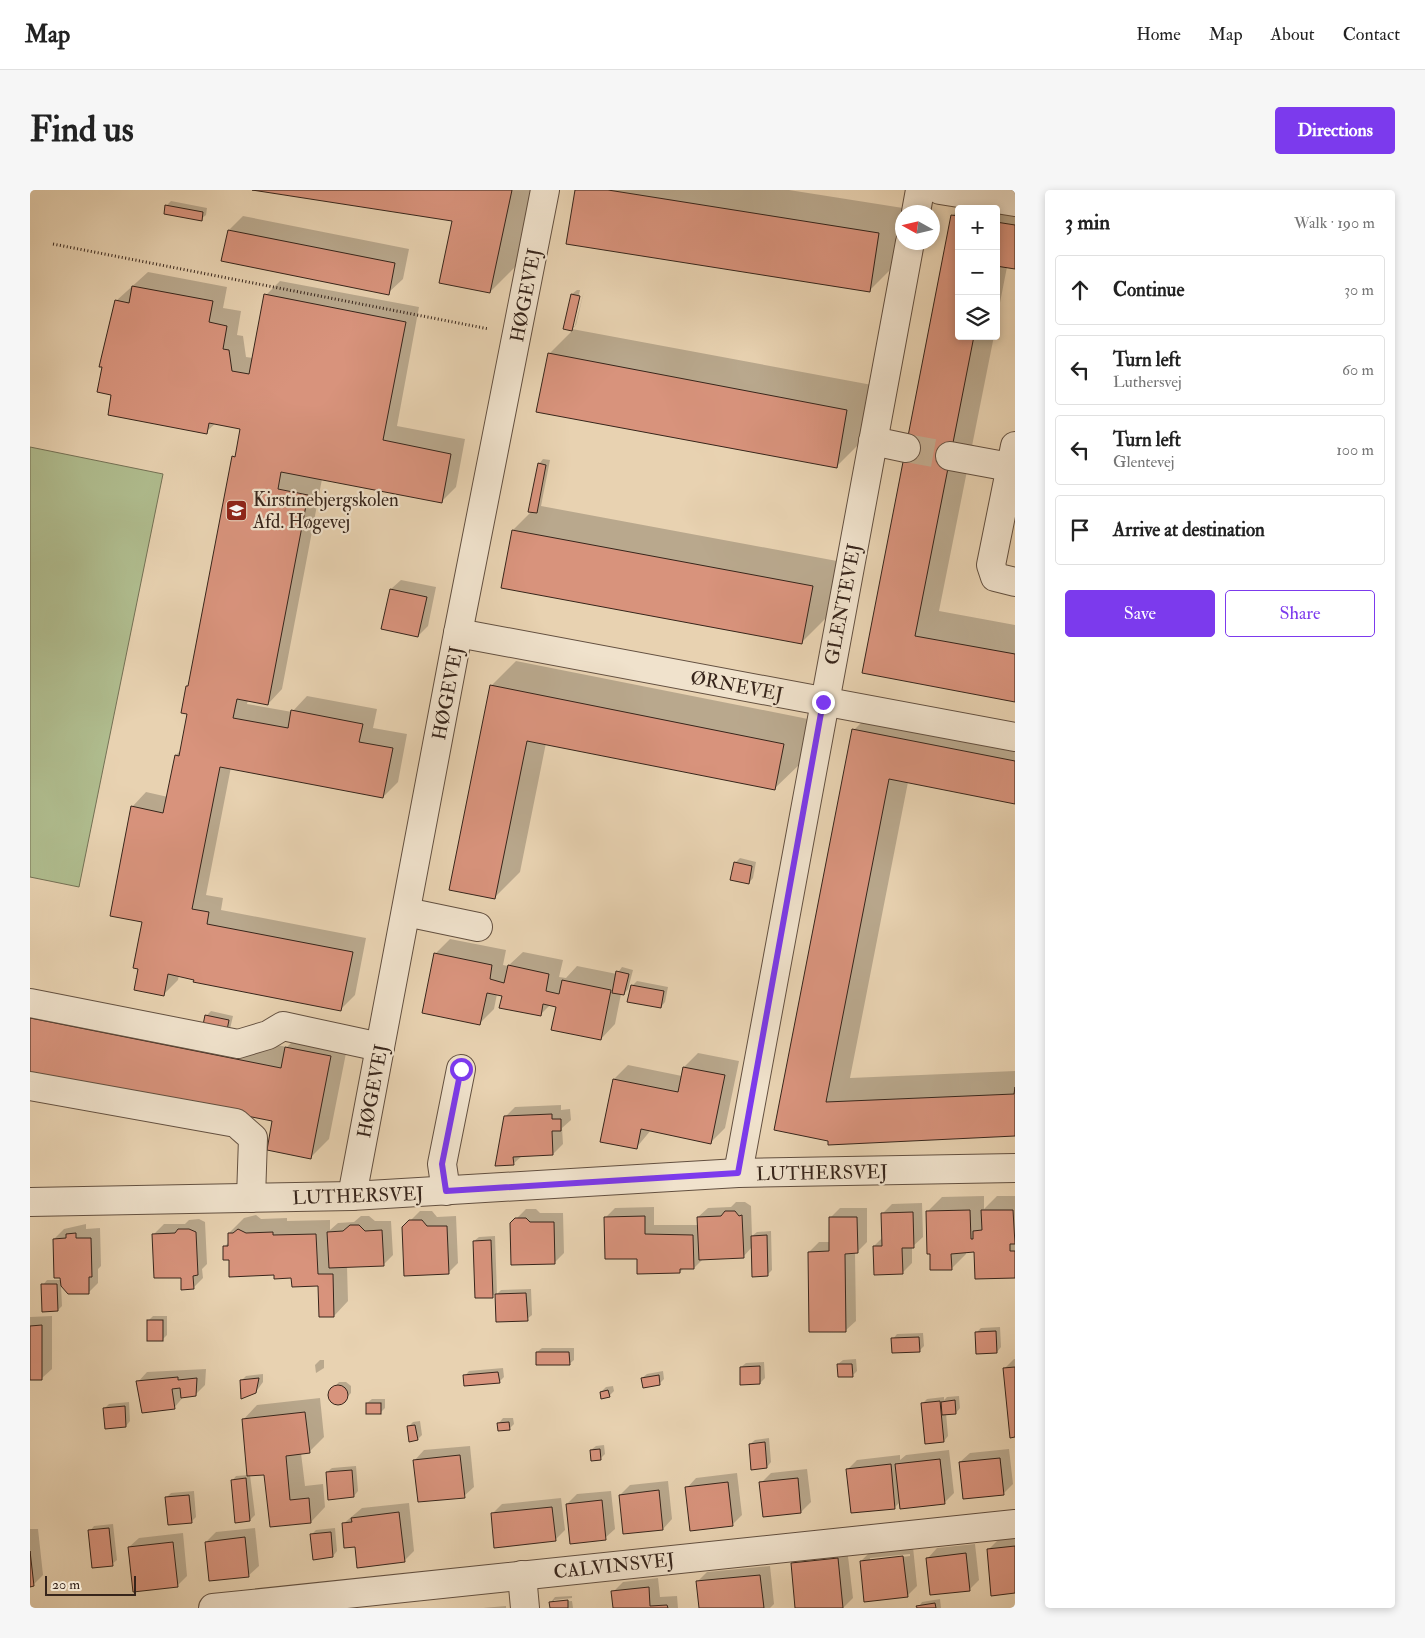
<!DOCTYPE html>
<html lang="en">
<head>
<meta charset="utf-8">
<style>
  body { margin:0; font-family:"IM FELL Double Pica",serif; background:#f6f6f6; color:#222 }
  .controls { position:absolute; right:15px; top:15px; display:grid; overflow:hidden; border-radius:5px; box-shadow:0 2px 8px #0003 }
  .controls button { width:45px; height:45px; display:grid; place-items:center; padding:0; border:0; border-bottom:1px solid #e0e0e0; background:#fff; color:#222; font:25px sans-serif }
  .compass { position:absolute; left:865px; top:15px; width:45px; height:45px; border-radius:50%; background:#fff; box-shadow:0 2px 8px #0003; rotate:278deg }
  .scale { position:absolute; left:15px; bottom:12px; width:91px; box-sizing:border-box; padding-left:5px; border:2px solid #37251b; border-top:0; font-size:14px; line-height:18px; white-space:nowrap; color:#37251b; -webkit-text-stroke:4px #f0e2cc; paint-order:stroke }
  .stop { position:absolute; width:15px; height:15px; margin:-11px; border:4px solid #7c3aed; border-radius:50%; background:#fff }
  .stop.end { background:#7c3aed; border-color:#fff; box-shadow:0 1px 5px #0008 }
  .list { margin:0; padding:0; list-style:none }
  h2 { display:flex; justify-content:space-between; align-items:center; height:65px; margin:0; padding:0 20px; font-size:21px }
  h2 small { font-size:16px; font-weight:400; color:#767676 }
  .list li { display:grid; grid-template-columns:32px 1fr auto; gap:15px; align-items:center; box-sizing:border-box; height:70px; margin:0 10px 10px; padding:0 10px; border:1px solid #e0e0e0; border-radius:5px }
  .list b { display:block; font-size:19px; white-space:nowrap }
  .list p { margin:0; font-size:16px; white-space:nowrap; color:#767676 }
  .list em { font-size:16px; font-style:normal; color:#767676 }
  .actions { display:flex; gap:10px; padding:15px 20px }
  .actions a { flex:1; padding:11px 0; border:1px solid #7c3aed; border-radius:5px; text-align:center; font-size:18px; color:#7c3aed }
  .actions .main { background:#7c3aed; color:#fff }
  .icon { flex:none; width:28px; height:28px; fill:none; stroke:currentColor; stroke-width:2; stroke-linecap:round; stroke-linejoin:round }
  .map { position:relative; flex:none; width:985px; height:1418px; overflow:hidden; border-radius:5px }
  header { display:flex; align-items:center; gap:30px; box-sizing:border-box; height:70px; padding:0 25px; background:#fff; border-bottom:1px solid #e0e0e0 }
  header strong { font-size:24px }
  nav { display:flex; gap:28px; margin-inline-start:auto; font-size:18px }
  .intro { display:flex; align-items:center; justify-content:space-between; box-sizing:border-box; height:120px; padding:0 30px }
  h1 { margin:0; font-size:35px }
  .button { padding:12px 22px; border-radius:5px; background:#7c3aed; color:#fff; font-size:18px; font-weight:700 }
  main { display:flex; gap:30px; padding:0 30px }
  aside { flex:1; background:#fff; border-radius:5px; box-shadow:0 2px 8px #0003 }
  .map>svg:first-child { display:block }
  .green { fill:#b0bd8f; stroke:#747155 }
  .shadow { fill:#0003; fill-rule:evenodd }
  .building { fill:#d8937c; stroke:#37251b }
  .lines { fill:none; stroke-linecap:round; stroke-linejoin:round }
  .minor-tunnel { stroke:#c5af93; stroke-width:28; stroke-dasharray:28 14; stroke-linecap:butt }
  .minor-casing { stroke:#635040; stroke-width:30 }
  .path { stroke:#37251b; stroke-width:3; stroke-dasharray:1 2.5; stroke-linecap:butt }
  .minor { stroke:#f0e2cc; stroke-width:28 }
  .route { stroke:#7c3aed; stroke-width:6 }
  .labels { text-anchor:middle; stroke-width:4.5; stroke-linejoin:round; paint-order:stroke }
  .street-label { font-size:19px; fill:#37251b; stroke:#f0e2cc }
  .poi-label { font-size:19px; fill:#37251b; stroke:#f0e2cc; text-anchor:start }
</style>
</head>
<body>
<header>
<strong>Map</strong>
<nav><a>Home</a><a>Map</a><a>About</a><a>Contact</a></nav>
</header>
<div class="intro"><h1>Find us</h1><a class="button">Directions</a></div>
<main>
<div class="map">
<svg width="985" height="1418" viewBox="0 0 985 1418">
  <rect width="100%" height="100%" fill="#e8d2b1"/>
  <filter id="stains"><feTurbulence type="fractalNoise" baseFrequency=".004" numOctaves="4"/><feColorMatrix values="0 0 0 0 .2 0 0 0 0 .09 0 0 0 0 .02 0 0 0 .5 -.17"/></filter>
  <radialGradient id="worn" r=".72"><stop offset=".6" stop-color="#630" stop-opacity="0"/><stop offset="1" stop-color="#630" stop-opacity=".3"/></radialGradient>
  <path class="green" d="M0 257 133 284 49 697 0 687Z"/>
  <g class="shadow">
    <path d="M230 0H501L485 77 460 102 423 30Z"/>
    <path d="M546 0H759L873 18 864 76 839 101Z"/>
    <path d="M947 0 985 6V78L977 77 966 133V19H929Z"/>
    <path d="M141 11 177 18 176 25 171 29 136 16Z"/>
    <path d="M929 19V146H964L909 421 985 435V511L834 482 922 26Z"/>
    <path d="M213 26 379 59 373 89 358 103 199 40Z"/>
    <path d="M118 82 197 97 193 118 211 121 207 145 213 146 216 167 223 168 236 105 250 91 389 117 367 236 435 249 426 297 412 311 292 289 252 499 238 514 218 510 217 514 262 522 277 506 347 519 343 538 377 544 368 592 353 607 201 577 176 705 193 708 191 720 336 748 325 805 311 819 149 785 148 790 133 805 109 778 113 731 102 617 116 602 138 607 146 565 151 560 158 523 157 496 160 494 204 267 207 264 211 238 186 233 176 242 83 204 86 111Z"/>
    <path d="M547 100H550L542 136H545L554 101 546 135 542 139 842 195 831 252 806 277 519 164 543 140 535 138 542 104Z"/>
    <path d="M513 269 520 270 511 316 807 371 797 427 772 452 483 340 502 321 509 274Z"/>
    <path d="M371 390 406 397 398 436 388 446 361 399Z"/>
    <path d="M486 471 778 529 770 574 744 599 516 553 490 682 465 707 461 496Z"/>
    <path d="M849 515 985 542V613L878 592 820 888 985 881V944L799 950 745 939 824 540Z"/>
    <path d="M710 668 726 672 723 688 719 693 705 673Z"/>
    <path d="M420 749 476 760 473 775 478 776 493 762 533 770 529 787 536 788 547 776 587 784 592 777 603 780 598 799 594 804H591L585 834 571 849 527 816 520 815 511 824 467 804 464 819 450 833 405 764Z"/>
    <path d="M607 791 638 797 635 812 631 817 602 796Z"/>
    <path d="M0 806 173 840 176 826 181 821 203 826 200 839 195 845 257 857 275 839 319 848 299 949 280 968 244 930 0 881Z"/>
    <path d="M668 863 709 871 695 938 681 952 621 940 606 958 584 889 598 875 652 886 654 877Z"/>
    <path d="M531 915V920L540 919 541 930 532 938 533 954 523 964 492 966 483 974 475 927 485 917Z"/>
    <path d="M954 1006V1019L967 1006H985V1087L945 1060 936 1061V1064L921 1079 897 1022 912 1007Z"/>
    <path d="M706 1012H715L721 1016 722 1046 727 1042 741 1041 742 1080 737 1085 722 1057 713 1067 673 1069 664 1078H654L650 1082 608 1067 575 1028 585 1018 624 1017V1035H669L668 1027 678 1018 701 1017Z"/>
    <path d="M892 1013 893 1047 882 1057V1073L872 1083 844 1056 853 1047 852 1024 862 1014Z"/>
    <path d="M810 1018H837V1052L827 1062H825L826 1131 816 1140 779 1062 789 1052H800V1028Z"/>
    <path d="M496 1019H506L510 1023H533L534 1063 524 1073 481 1034Z"/>
    <path d="M390 1021H402L407 1027 426 1026 428 1073 418 1083 373 1038Z"/>
    <path d="M226 1025 231 1029 257 1028V1031L300 1030V1040L308 1033 324 1032 331 1026H339L345 1031H361L363 1065 353 1075 317 1076 318 1111 304 1126 289 1095 245 1084 200 1069 194 1057 199 1052V1043L214 1028Z"/>
    <path d="M169 1029 175 1032 177 1074 172 1079 173 1088 163 1098 152 1086 124 1044 134 1034H155L159 1030Z"/>
    <path d="M56 1034V1039L70 1038 71 1076 68 1079V1093L59 1102 31 1095 32 1116 28 1120 13 1095 17 1090H32L24 1049 34 1039Z"/>
    <path d="M465 1046 467 1104 471 1100 501 1099 502 1125 497 1129 467 1130 466 1103 462 1106 444 1051 449 1047Z"/>
    <path d="M22 1126V1179L12 1188 0 1189V1127Z"/>
    <path d="M123 1126H137V1145L132 1150 118 1131Z"/>
    <path d="M970 1137 971 1157 967 1162 946 1143 951 1138Z"/>
    <path d="M893 1143 894 1156 889 1161 863 1149 867 1144Z"/>
    <path d="M512 1158H544V1170L539 1174 507 1162Z"/>
    <path d="M826 1169 827 1181 822 1186 808 1174 813 1170Z"/>
    <path d="M984 1169H985V1246L974 1179Z"/>
    <path d="M290 1170H294V1178L286 1183 285 1175Z"/>
    <path d="M734 1172 735 1188 730 1193 711 1177 716 1173Z"/>
    <path d="M473 1178 474 1187 469 1192 435 1186 439 1181Z"/>
    <path d="M176 1179 175 1195 165 1205 154 1206 144 1218 108 1192 117 1182Z"/>
    <path d="M633 1181 634 1189 629 1194 612 1188 617 1184Z"/>
    <path d="M233 1184V1192L228 1199 223 1204 213 1207 211 1191 216 1186Z"/>
    <path d="M309 1192H316L321 1196V1203L311 1213H305L300 1209V1202Z"/>
    <path d="M583 1196 584 1201 579 1206 571 1202 576 1197Z"/>
    <path d="M929 1206 930 1218 926 1223H916L918 1246 914 1251 893 1213 897 1209 914 1207V1210L917 1207Z"/>
    <path d="M290 1208 294 1247 279 1262 271 1263 275 1296 293 1294 295 1317 281 1332 241 1336 235 1283 220 1285 225 1325 220 1330 202 1291 206 1286 219 1285 213 1230 227 1215Z"/>
    <path d="M342 1209H355V1218L350 1223 337 1213Z"/>
    <path d="M99 1212 100 1231 96 1236 75 1218 79 1214Z"/>
    <path d="M473 1228H483L484 1234 479 1239 469 1233Z"/>
    <path d="M390 1231 392 1245 388 1249 379 1236 383 1232Z"/>
    <path d="M739 1248 741 1272 737 1277 720 1254 725 1250Z"/>
    <path d="M574 1255 575 1264 570 1269 561 1260 566 1256Z"/>
    <path d="M440 1256 444 1297 434 1306 385 1270 394 1260Z"/>
    <path d="M979 1259 983 1294 973 1304 930 1272 940 1263Z"/>
    <path d="M919 1260 924 1303 914 1313 870 1312 865 1317 817 1280 827 1270 870 1265V1270L876 1265Z"/>
    <path d="M326 1276 328 1301 324 1306 297 1282 302 1278Z"/>
    <path d="M777 1279 781 1312 771 1322 734 1325 731 1293 741 1283Z"/>
    <path d="M707 1283 712 1325 702 1335 657 1298 666 1288Z"/>
    <path d="M638 1291 642 1329 633 1339 590 1305 600 1295Z"/>
    <path d="M164 1301 166 1327 162 1331 136 1308 141 1303Z"/>
    <path d="M581 1301 585 1339 575 1348 537 1314 547 1304Z"/>
    <path d="M531 1308 535 1340 525 1350 462 1324 472 1314Z"/>
    <path d="M379 1313 384 1361 374 1371 326 1356 313 1334 332 1318Z"/>
    <path d="M83 1334 87 1370 82 1374 60 1341 64 1336Z"/>
    <path d="M225 1338 229 1376 219 1385 176 1352 186 1342Z"/>
    <path d="M305 1338 307 1361 303 1366 282 1344 286 1340Z"/>
    <path d="M0 1339H8L13 1385 3 1395H0Z"/>
    <path d="M153 1343 157 1386 147 1396 99 1357 109 1348Z"/>
    <path d="M985 1348V1402L958 1360 968 1350Z"/>
    <path d="M945 1354 949 1390 939 1400 898 1368 907 1358Z"/>
    <path d="M883 1357 887 1396 877 1406 831 1371 841 1361ZM880 1364V1366L840 1371V1368Z"/>
    <path d="M817 1358 823 1408 813 1418H767L762 1373 772 1363Z"/>
    <path d="M740 1376 744 1414 740 1418H670L667 1392 677 1382Z"/>
    <path d="M628 1388 630 1407 647 1406 648 1418H584L583 1402 593 1392Z"/>
    <path d="M542 1406V1408L524 1410V1412L542 1411 543 1418H521V1412L525 1407Z"/>
    <path d="M910 1409 911 1418H888L892 1412Z"/>
    <path d="M476 1416V1418H453Z"/>
  </g>
  <g class="building">
    <path d="M222 0H482L460 103 409 93 422 31Z"/>
    <path d="M545 0H578L849 43 840 102 536 54Z"/>
    <path d="M135 15 173 22 172 31 134 24Z"/>
    <path d="M921 25 929 26V146H944L885 446 985 464V512L832 483Z"/>
    <path d="M966 32 985 35V79L966 76Z"/>
    <path d="M198 40 365 73 359 105 191 71Z"/>
    <path d="M102 96 183 111 179 132 197 136 193 159 199 160 202 181 219 184 234 104 376 132 353 250 421 264 412 313 251 282 248 299 278 305 238 515 207 509 203 528 258 538 261 520 333 534 329 552 363 558 353 608 190 577 162 719 179 722 177 734 323 762 311 821 163 792 164 790 138 784 134 806 104 800 108 779 103 778 112 732 80 726 101 616 133 623 145 565 149 566 157 524 151 523 156 496H158L202 266 205 267 210 239 179 233 177 244 78 225 81 205 67 202 72 177H69L85 110 99 113Z"/>
    <path d="M541 104 550 106 542 141 533 139Z"/>
    <path d="M518 163 817 220 807 278 506 222Z"/>
    <path d="M508 273 516 275 507 323 498 322Z"/>
    <path d="M482 340 783 396 772 454 471 398Z"/>
    <path d="M360 399 397 407 388 447 351 439Z"/>
    <path d="M460 495 754 554 745 600 497 551 465 709 419 700Z"/>
    <path d="M822 539 985 571V614L859 589 796 912 984 904 985 897V946L798 955V951L744 940Z"/>
    <path d="M704 672 722 676 719 694 700 690Z"/>
    <path d="M404 763 462 775 460 789 474 793 478 775 519 784 516 801 529 804 532 790 581 800 571 850 521 840 526 817 513 814 511 826 469 818 472 806 457 803 450 835 392 823Z"/>
    <path d="M586 781 599 784 594 805 582 803Z"/>
    <path d="M601 795 634 801 631 818 597 812Z"/>
    <path d="M175 825 199 830 196 845 172 840Z"/>
    <path d="M0 828 251 878 255 857 301 866 281 969 237 960 242 931 0 883Z"/>
    <path d="M653 877 695 885 681 954 611 939 607 959 570 952 583 889 648 902Z"/>
    <path d="M522 924V929H531V941H522L523 965 483 967 484 975 465 976 474 926Z"/>
    <path d="M940 1020 941 1049H943V1041L952 1040 951 1020H983L985 1054H980V1061H985V1088L945 1089 944 1062 921 1064 922 1080H900V1064H897L896 1021Z"/>
    <path d="M695 1021H705L709 1026 712 1025 714 1068 669 1070 667 1027 691 1026Z"/>
    <path d="M883 1022 884 1058H872L873 1084 844 1085 843 1056H852L851 1023Z"/>
    <path d="M615 1026V1044L663 1045 664 1079H650V1083L607 1084V1069H575L574 1027Z"/>
    <path d="M799 1027H827L828 1063 815 1064 816 1142H779L778 1062 799 1061Z"/>
    <path d="M485 1028H496L500 1032H524L525 1074 481 1075 480 1033Z"/>
    <path d="M379 1030H392L397 1036H417L419 1084 374 1086 372 1037Z"/>
    <path d="M320 1035H329L335 1041 352 1040 354 1076 299 1078 297 1042 313 1041Z"/>
    <path d="M148 1039H159L166 1042 168 1085 163 1086 164 1099 151 1100V1088H124L122 1044 145 1043Z"/>
    <path d="M208 1039 216 1043 243 1042V1045L286 1044 288 1084H303L304 1127H289L288 1096 262 1097 261 1088 244 1089V1085L199 1087V1070H193V1056H198V1043H203Z"/>
    <path d="M46 1043V1048H61L62 1087H59V1104H38L31 1096 30 1088H24L23 1049 36 1048V1044Z"/>
    <path d="M737 1045 738 1086 722 1087 721 1046Z"/>
    <path d="M461 1050 463 1108H445L443 1051Z"/>
    <path d="M11 1094H27L28 1121 12 1122Z"/>
    <path d="M496 1103 498 1131 466 1132 465 1104Z"/>
    <rect x="117" y="1130" width="16" height="21"/>
    <path d="M12 1135V1190H0V1136Z"/>
    <path d="M966 1141 967 1163 946 1164 945 1142Z"/>
    <path d="M889 1147 890 1162 862 1163 861 1148Z"/>
    <path d="M506 1162H539L540 1175H506Z"/>
    <path d="M807 1174H822L823 1187H808Z"/>
    <path d="M730 1176V1194L710 1195V1177Z"/>
    <path d="M985 1177V1247L980 1248 973 1178Z"/>
    <path d="M468 1182 470 1193 434 1196 433 1185Z"/>
    <path d="M629 1185 630 1195 613 1198 611 1188Z"/>
    <path d="M148 1187V1190L167 1188 166 1206 151 1208 150 1198 142 1199 145 1219 112 1223 106 1191Z"/>
    <path d="M229 1188 226 1203 211 1209 210 1190Z"/>
    <circle cx="308" cy="1205" r="10"/>
    <path d="M578 1200 580 1207 571 1209 570 1202Z"/>
    <path d="M925 1210 926 1224 912 1225 911 1212Z"/>
    <path d="M910 1211 914 1252 895 1254 891 1213Z"/>
    <rect x="336" y="1213" width="15" height="11"/>
    <path d="M95 1216 96 1237 75 1239 73 1218Z"/>
    <path d="M275 1222 280 1263 256 1266 260 1310 279 1308 281 1333 240 1337 234 1285 217 1286 212 1229Z"/>
    <path d="M479 1232 480 1240 468 1241 467 1233Z"/>
    <path d="M385 1235 388 1250 379 1252 377 1236Z"/>
    <path d="M735 1252 737 1278 721 1280 719 1254Z"/>
    <path d="M570 1259 571 1270 561 1271 560 1260Z"/>
    <path d="M430 1265 435 1308 388 1312 383 1270Z"/>
    <path d="M970 1268 974 1305 933 1309 929 1272Z"/>
    <path d="M910 1269 915 1314 870 1319 865 1274Z"/>
    <path d="M861 1274 865 1319 821 1323 816 1279Z"/>
    <path d="M322 1280 324 1307 298 1310 296 1282Z"/>
    <path d="M216 1288 220 1331 205 1333 201 1290Z"/>
    <path d="M768 1288 771 1323 733 1327 729 1292Z"/>
    <path d="M698 1292 703 1336 660 1341 655 1297Z"/>
    <path d="M629 1300 633 1340 593 1344 589 1305Z"/>
    <path d="M159 1305 162 1333 138 1335 135 1307Z"/>
    <path d="M572 1310 576 1350 540 1354 536 1314Z"/>
    <path d="M522 1317 526 1351 464 1358 461 1323Z"/>
    <path d="M369 1322 375 1372 327 1378 325 1357 314 1358 312 1333 322 1332 321 1328Z"/>
    <path d="M79 1338 83 1376 62 1378 58 1340Z"/>
    <path d="M301 1342 303 1367 283 1370 280 1344Z"/>
    <path d="M215 1347 219 1387 179 1391 175 1352Z"/>
    <path d="M143 1352 148 1397 103 1402 98 1357Z"/>
    <path d="M985 1356V1403L961 1406 957 1359Z"/>
    <path d="M0 1361 4 1396 0 1397Z"/>
    <path d="M936 1363 940 1401 900 1405 896 1368Z"/>
    <path d="M873 1366 878 1407 834 1412 830 1371Z"/>
    <path d="M808 1368 813 1418H765L761 1373Z"/>
    <path d="M730 1385 734 1418H669L666 1391Z"/>
    <path d="M619 1397 620 1416 637 1415 638 1418H583L581 1401Z"/>
    <path d="M538 1410V1418H520L519 1412Z"/>
    <path d="M905 1413 906 1418H887L886 1416Z"/>
  </g>
  <g class="lines">
    <path class="minor-tunnel" d="M876 258 920 266"/>
    <defs>
      <g id="minor">
        <path d="M910 0 985 12"/>
        <path d="M886 22 890 0"/>
        <path d="M843 251 876 258"/>
        <path d="M985 256 961 375 965 387 985 392"/>
        <path d="M920 266 985 278"/>
        <path d="M428 443 985 547"/>
        <path d="M376 722 448 737"/>
        <path d="M0 813 208 854 238 845 253 836 350 857"/>
        <path d="M0 896 206 933 223 948 221 1008"/>
        <path d="M708 983 880 52"/>
        <path d="M416 1001 412 974 431 879"/>
        <path d="M322 1006 428 443 515 0"/>
        <path d="M0 1012 322 1006 708 983 985 978"/>
        <path d="M492 1385 495 1418"/>
        <path d="M183 1418 985 1334"/>
      </g>
    </defs>
    <use href="#minor" class="minor-casing"/>
    <path class="path" d="M23 54 459 139"/>
    <use href="#minor" class="minor"/>
  </g>
  <g class="lines">
    <path class="route" d="M431 879 412 974 416 1001 708 983 793 512"/>
  </g>
  <defs>
    <symbol id="school-square" viewBox="-11 -11 22 22"><rect x="-9" y="-9" width="18" height="18" rx="4" fill="#8f2418" stroke="#f0e2cc"/><path d="M0-5L7-2L0 1L-7-2ZM-4 1L0 2.5L4 1V4Q0 6-4 4Z" fill="#fff"/></symbol>
  </defs>
  <g fill-rule="evenodd">
    <use href="#school-square" x="194" y="308" width="25" height="25"/>
  </g>
  <g class="labels">
    <g class="street-label">
      <text transform="translate(495 105) rotate(-79)" y="7">HØGEVEJ</text>
      <text transform="translate(812 414) rotate(-79)" y="7">GLENTEVEJ</text>
      <text transform="translate(707 495) rotate(11)" y="7">ØRNEVEJ</text>
      <text transform="translate(417 503) rotate(-79)" y="7">HØGEVEJ</text>
      <text transform="translate(342 901) rotate(-79)" y="7">HØGEVEJ</text>
      <text transform="translate(792 982) rotate(-1)" y="7">LUTHERSVEJ</text>
      <text transform="translate(328 1005) rotate(-2)" y="7">LUTHERSVEJ</text>
      <text transform="translate(584 1375) rotate(-6)" y="7">CALVINSVEJ</text>
    </g>
    <g class="poi-label">
      <text x="223" y="316">Kirstinebjergskolen<tspan x="223" dy="22">Afd. Høgevej</tspan></text>
    </g>
  </g>
  <rect width="100%" height="100%" filter="url(#stains)"/>
  <rect width="100%" height="100%" fill="url(#worn)"/>
</svg>
<div class="controls">
<button>+</button>
<button>−</button>
<button><svg class="icon" aria-label="layers" viewBox="0 0 24 24"><path d="M12 4l9 5-9 5-9-5zM3 14l9 5 9-5"/></svg></button>
</div>
<svg class="compass" viewBox="-18 -18 36 36"><path d="M0-13l5 13h-10z" fill="#e53935"/><path d="M0 13l5-13h-10z" fill="#767676"/></svg>
<div class="scale">20 m</div>
<div class="stop" style="left:431px;top:879px"></div>
<div class="stop end" style="left:793px;top:512px"></div>
</div>
<aside>
<h2>3 min<small>Walk · 190 m</small></h2>
<ul class="list">
<li><svg class="icon" aria-label="ahead" viewBox="0 0 24 24"><path d="M12 20V5M6 11l6-6 6 6"/></svg><div><b>Continue</b></div><em>30 m</em></li>
<li><svg class="icon" aria-label="left" viewBox="0 0 24 24"><path d="M17 20v-9H6M10 6l-5 5 5 5"/></svg><div><b>Turn left</b><p>Luthersvej</p></div><em>60 m</em></li>
<li><svg class="icon" aria-label="left" viewBox="0 0 24 24"><path d="M17 20v-9H6M10 6l-5 5 5 5"/></svg><div><b>Turn left</b><p>Glentevej</p></div><em>100 m</em></li>
<li><svg class="icon" aria-label="arrive" viewBox="0 0 24 24"><path d="M6 21V4h12l-3 4 3 4H6"/></svg><div><b>Arrive at destination</b></div></li>
</ul>
<div class="actions"><a class="main">Save</a><a>Share</a></div>
</aside>
</main>
</body>
</html>
